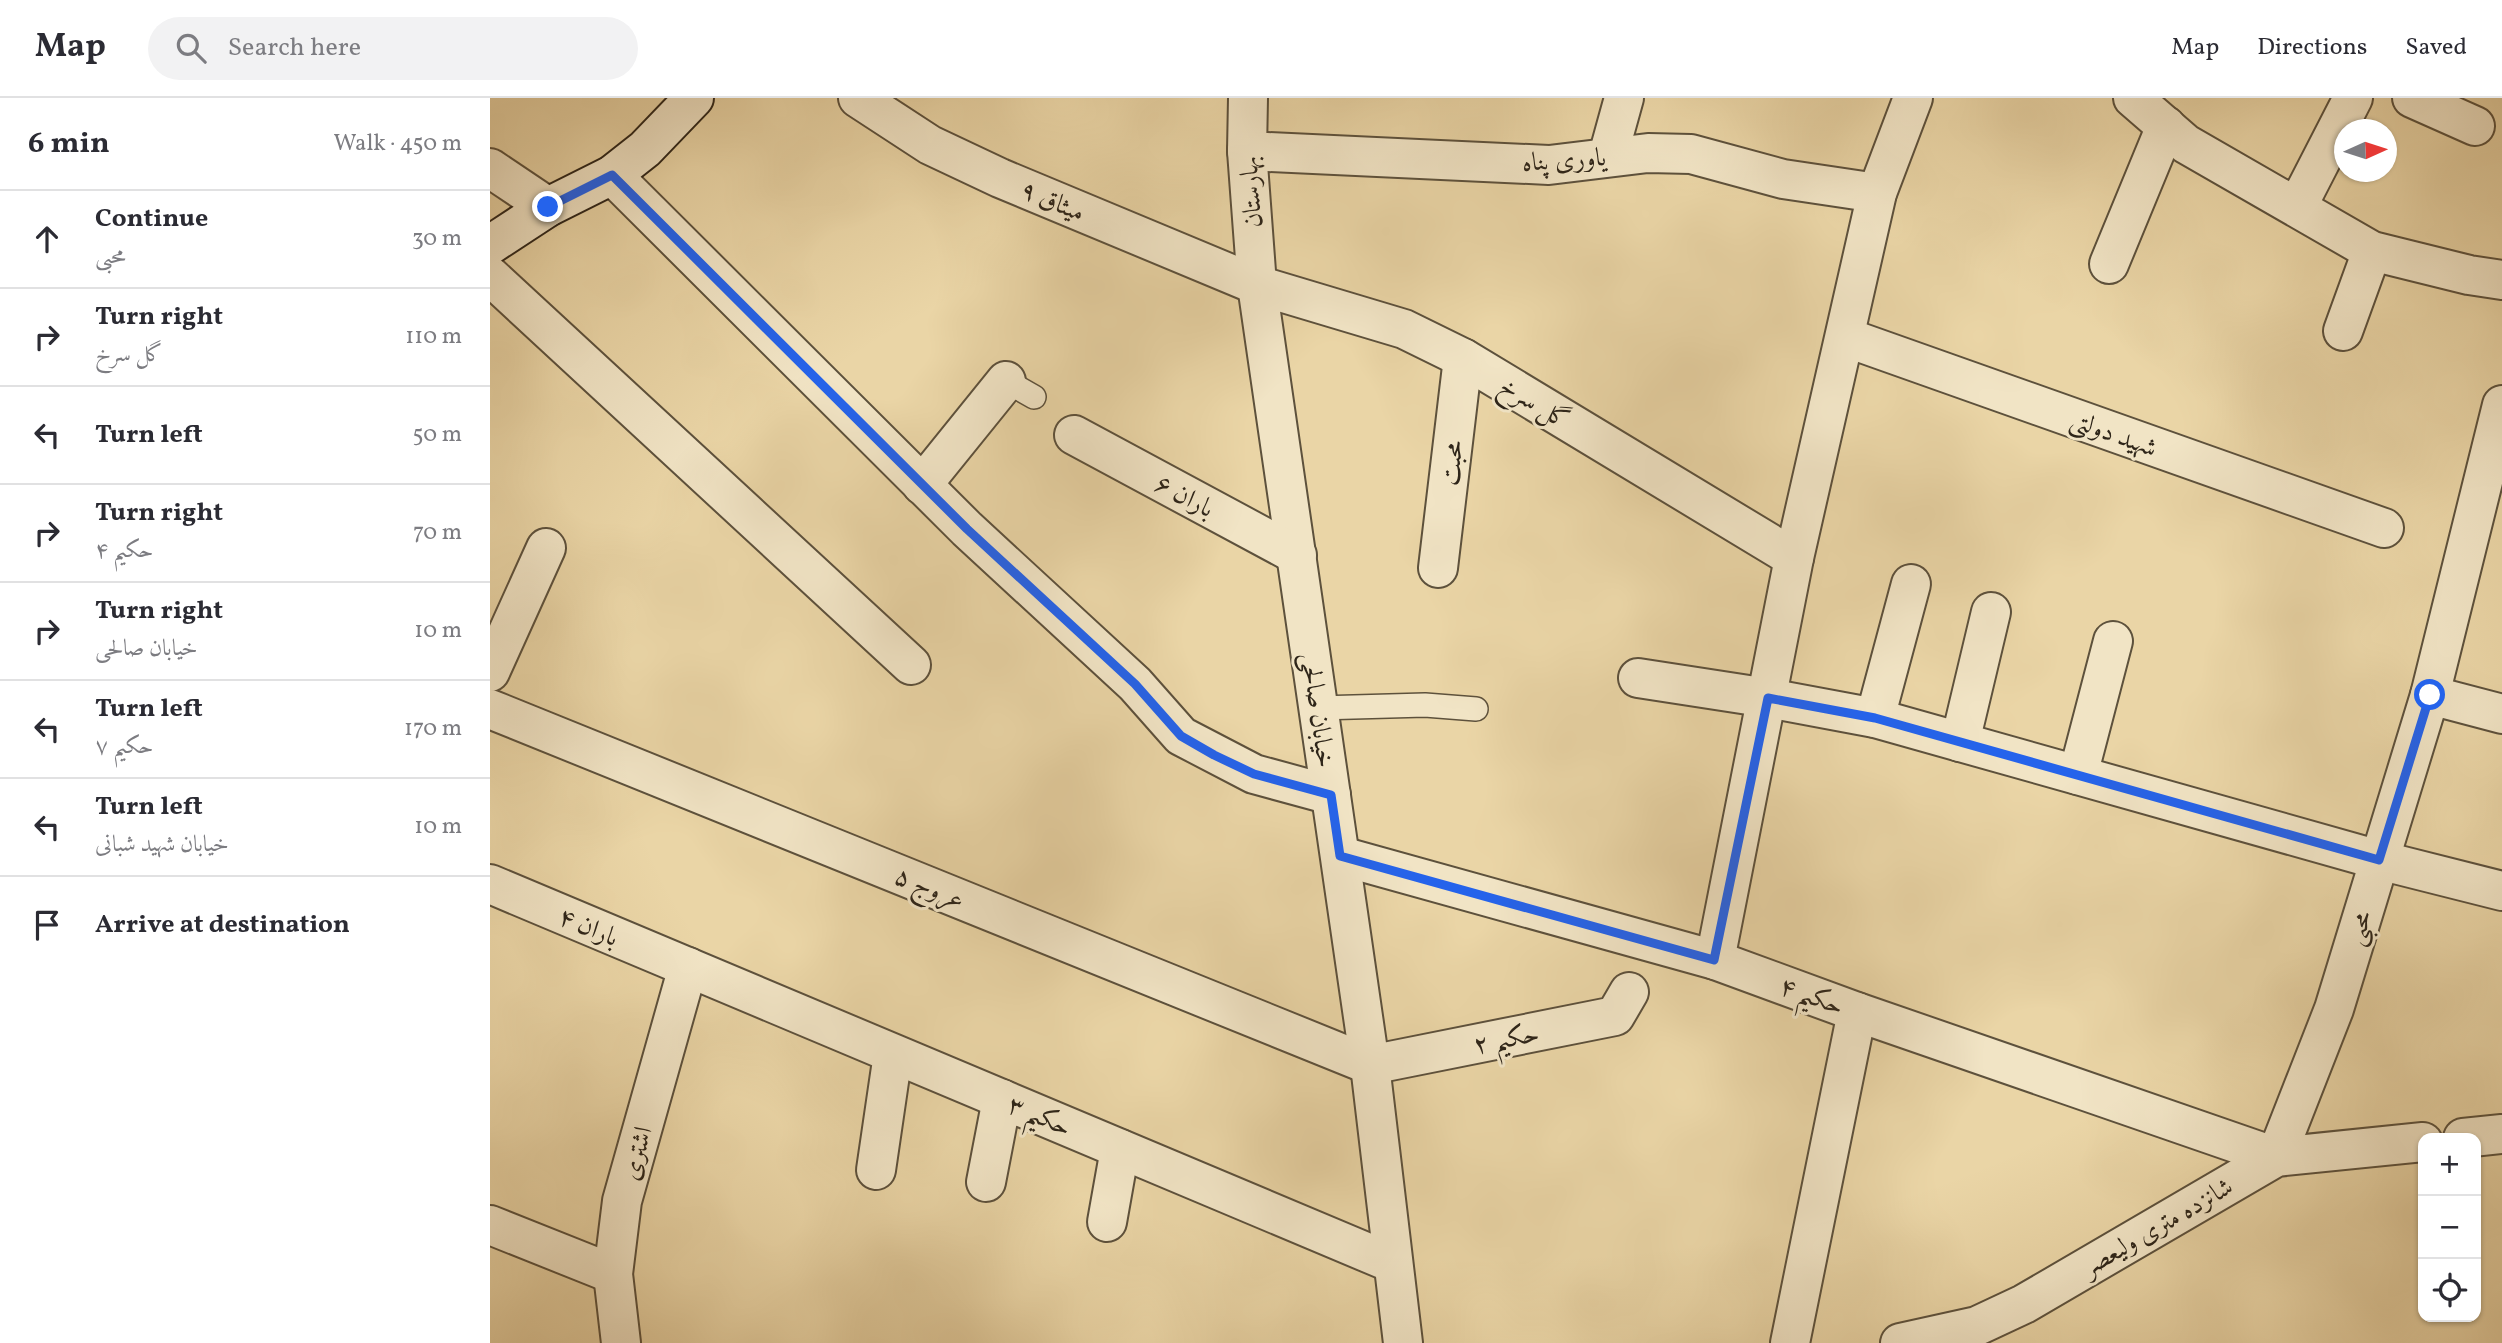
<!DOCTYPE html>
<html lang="en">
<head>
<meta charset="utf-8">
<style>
  body { margin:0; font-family:Vollkorn,Amiri,serif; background:#f2f2f3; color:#2b2b33 }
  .controls { position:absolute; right:21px; bottom:21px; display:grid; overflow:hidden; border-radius:14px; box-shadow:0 2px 5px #0004 }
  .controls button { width:63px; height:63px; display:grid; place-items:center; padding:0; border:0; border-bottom:2px solid #e1e1e2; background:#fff; color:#2b2b33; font:35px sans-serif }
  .compass { position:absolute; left:1844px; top:21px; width:63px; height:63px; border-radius:50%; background:#fff; box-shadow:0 2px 5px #0004; rotate:87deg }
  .stop { position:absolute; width:21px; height:21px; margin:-16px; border:5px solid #2563eb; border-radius:50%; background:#fff }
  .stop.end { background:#2563eb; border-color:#fff; box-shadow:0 2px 7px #0008 }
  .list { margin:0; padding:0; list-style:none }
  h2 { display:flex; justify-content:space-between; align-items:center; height:91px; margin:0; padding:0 28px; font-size:30px }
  h2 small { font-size:23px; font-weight:400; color:#7c7c81 }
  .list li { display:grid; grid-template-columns:46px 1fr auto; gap:21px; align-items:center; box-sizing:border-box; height:98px; padding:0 28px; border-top:2px solid #e1e1e2 }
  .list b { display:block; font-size:26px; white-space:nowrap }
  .list p { margin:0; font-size:23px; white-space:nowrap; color:#7c7c81 }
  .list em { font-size:23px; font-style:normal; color:#7c7c81 }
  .icon { flex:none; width:38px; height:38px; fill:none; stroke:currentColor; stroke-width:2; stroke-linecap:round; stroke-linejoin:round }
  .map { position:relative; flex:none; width:2012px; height:1245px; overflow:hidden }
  header { display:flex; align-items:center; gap:42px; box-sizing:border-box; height:98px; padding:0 35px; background:#fff; border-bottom:2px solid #e1e1e2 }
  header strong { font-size:33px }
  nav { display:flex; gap:38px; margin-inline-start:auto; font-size:24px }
  .search { width:490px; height:63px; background:#f2f2f3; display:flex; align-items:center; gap:18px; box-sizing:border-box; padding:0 24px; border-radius:38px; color:#7c7c81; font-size:26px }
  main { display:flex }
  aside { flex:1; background:#fff }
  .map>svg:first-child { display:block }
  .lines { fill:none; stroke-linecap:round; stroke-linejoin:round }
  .lane-casing { stroke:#5d513c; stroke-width:26 }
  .street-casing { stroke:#5d513c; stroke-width:42 }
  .secondary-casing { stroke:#2e2519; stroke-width:42 }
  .lane { stroke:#f1e4c5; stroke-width:23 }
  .street { stroke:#f1e4c5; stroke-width:38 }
  .secondary { stroke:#f1e4c5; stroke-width:38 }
  .route { stroke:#2563eb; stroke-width:9 }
  .labels { text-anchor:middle; stroke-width:6; stroke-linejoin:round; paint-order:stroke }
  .street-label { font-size:26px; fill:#2e2519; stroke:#f1e4c5 }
</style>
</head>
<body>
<header>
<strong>Map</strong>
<div class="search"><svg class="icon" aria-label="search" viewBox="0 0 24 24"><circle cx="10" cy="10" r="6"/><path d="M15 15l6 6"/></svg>Search here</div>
<nav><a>Map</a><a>Directions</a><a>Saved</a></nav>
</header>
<main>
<aside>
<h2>6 min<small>Walk · 450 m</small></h2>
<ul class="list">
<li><svg class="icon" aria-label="ahead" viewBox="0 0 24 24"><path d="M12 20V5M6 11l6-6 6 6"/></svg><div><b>Continue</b><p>محبی</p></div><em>30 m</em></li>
<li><svg class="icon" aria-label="right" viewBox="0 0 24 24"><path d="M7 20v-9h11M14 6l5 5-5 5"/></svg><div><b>Turn right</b><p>گل سرخ</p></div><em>110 m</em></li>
<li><svg class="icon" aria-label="left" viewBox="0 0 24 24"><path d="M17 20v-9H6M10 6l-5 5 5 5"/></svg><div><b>Turn left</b></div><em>50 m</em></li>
<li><svg class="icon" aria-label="right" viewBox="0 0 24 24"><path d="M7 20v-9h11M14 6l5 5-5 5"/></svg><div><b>Turn right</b><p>حکیم ۴</p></div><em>70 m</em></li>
<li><svg class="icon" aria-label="right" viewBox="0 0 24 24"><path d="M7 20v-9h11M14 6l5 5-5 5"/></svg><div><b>Turn right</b><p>خیابان صالحی</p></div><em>10 m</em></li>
<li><svg class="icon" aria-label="left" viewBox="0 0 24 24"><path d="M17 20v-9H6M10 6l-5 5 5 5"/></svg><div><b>Turn left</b><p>حکیم ۷</p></div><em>170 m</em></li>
<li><svg class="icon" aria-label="left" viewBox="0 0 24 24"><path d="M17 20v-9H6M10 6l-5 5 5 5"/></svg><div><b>Turn left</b><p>خیابان شهید شبانی</p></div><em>10 m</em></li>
<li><svg class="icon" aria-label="arrive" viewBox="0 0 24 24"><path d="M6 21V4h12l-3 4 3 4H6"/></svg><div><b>Arrive at destination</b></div></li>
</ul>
</aside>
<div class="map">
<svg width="2012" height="1245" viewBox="0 0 2012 1245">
  <rect width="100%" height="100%" fill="#ead5a6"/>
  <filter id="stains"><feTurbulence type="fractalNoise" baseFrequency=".00286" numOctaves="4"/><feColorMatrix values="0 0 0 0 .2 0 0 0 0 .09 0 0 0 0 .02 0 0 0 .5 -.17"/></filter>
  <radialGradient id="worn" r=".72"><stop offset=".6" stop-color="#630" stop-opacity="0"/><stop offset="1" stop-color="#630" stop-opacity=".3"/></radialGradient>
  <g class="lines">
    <defs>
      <g id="lane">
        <path d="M516 283 544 299"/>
        <path d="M828 610 935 607 986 611"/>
      </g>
      <g id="street">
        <path d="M368 0 440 47 510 80 767 187 914 231 973 260 1304 460"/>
        <path d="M758 0 757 53 767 187 880 967 913 1245"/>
        <path d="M1643 0 1696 46 1882 153 1979 177 2012 182"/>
        <path d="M1922 0 1985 28"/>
        <path d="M757 53 1059 67 1158 55 1201 56 1293 81 1387 95"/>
        <path d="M1118 58 1134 0"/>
        <path d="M0 70 58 109"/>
        <path d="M122 77 477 431 645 586 691 638 764 676 841 697"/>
        <path d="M1807 109 1863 0"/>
        <path d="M1619 166 1676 28"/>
        <path d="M0 178 421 567"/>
        <path d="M1853 233 1882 153"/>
        <path d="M1355 239 1894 430"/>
        <path d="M584 337 807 457"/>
        <path d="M432 387 516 283"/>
        <path d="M948 470 973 260"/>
        <path d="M0 574 56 450"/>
        <path d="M1148 580 1278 600 1385 620 1889 762 2012 793"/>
        <path d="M1940 597 2012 616"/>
        <path d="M0 611 880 967"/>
        <path d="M1385 620 1421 486"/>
        <path d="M1470 644 1501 514"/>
        <path d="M1588 677 1623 543"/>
        <path d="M851 758 1225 862 1367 914 1786 1059"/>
        <path d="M0 786 902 1165"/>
        <path d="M1225 862 1304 460 1387 95 1423 0"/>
        <path d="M880 967 1125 918 1139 894"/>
        <path d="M1973 1040 2012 1036"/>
        <path d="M1786 1059 1844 911 1940 597 2012 307"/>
        <path d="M386 1072 403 956"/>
        <path d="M496 1084 512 1001"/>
        <path d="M617 1124 630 1051"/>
        <path d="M0 1127 123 1176"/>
        <path d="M131 1245 123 1176 132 1103 198 869"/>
        <path d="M1300 1245 1367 914"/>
        <path d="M1410 1245 1487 1228 1534 1206 1786 1059 1933 1044"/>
      </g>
      <path id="secondary" d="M0 147 58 109 122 77 155 51 204 0"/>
    </defs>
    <use href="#lane" class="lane-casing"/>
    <use href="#street" class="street-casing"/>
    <use href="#secondary" class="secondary-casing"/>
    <use href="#lane" class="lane"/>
    <use href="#street" class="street"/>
    <use href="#secondary" class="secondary"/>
  </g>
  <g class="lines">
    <path class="route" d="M58 109 122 77 477 431 645 586 691 638 724 657 764 676 841 697 850 758 1224 862 1278 600 1385 620 1889 762 1940 597"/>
  </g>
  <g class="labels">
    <g class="street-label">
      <text transform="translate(1074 61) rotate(-4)" y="9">یاوری پناه</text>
      <text transform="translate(760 94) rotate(-94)" y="9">بهارستان</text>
      <text transform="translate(563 102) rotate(23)" y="9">میثاق ۹</text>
      <text transform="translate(1045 304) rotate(31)" y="9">گل سرخ</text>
      <text transform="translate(1624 335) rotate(20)" y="9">شهید دولتی</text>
      <text transform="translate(961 365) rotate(-83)" y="9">محبت</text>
      <text transform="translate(695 397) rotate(28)" y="9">باران ۶</text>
      <text transform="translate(829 612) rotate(82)" y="9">خیابان صالحی</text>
      <text transform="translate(440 789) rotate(22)" y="9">عروج ۵</text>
      <text transform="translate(99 828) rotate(23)" y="9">باران ۴</text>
      <text transform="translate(1868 830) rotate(-73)" y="9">محبی</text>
      <text transform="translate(1322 897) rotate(20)" y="9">حکیم ۴</text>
      <text transform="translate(1016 940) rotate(-11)" y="9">حکیم ۲</text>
      <text transform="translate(550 1017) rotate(23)" y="9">حکیم ۳</text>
      <text transform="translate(146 1055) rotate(-74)" y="9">اشتری</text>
      <text transform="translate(1667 1128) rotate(-30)" y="9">شانزده متری ولیعصر</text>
    </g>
  </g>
  <rect width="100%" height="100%" filter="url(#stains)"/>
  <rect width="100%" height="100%" fill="url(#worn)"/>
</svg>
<div class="controls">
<button>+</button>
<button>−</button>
<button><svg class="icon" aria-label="locate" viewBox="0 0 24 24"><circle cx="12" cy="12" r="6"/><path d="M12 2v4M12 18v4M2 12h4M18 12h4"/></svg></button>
</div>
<svg class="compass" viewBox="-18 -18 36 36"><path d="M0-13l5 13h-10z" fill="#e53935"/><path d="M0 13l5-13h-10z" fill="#7c7c81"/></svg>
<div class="stop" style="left:1940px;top:597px"></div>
<div class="stop end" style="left:58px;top:109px"></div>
</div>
</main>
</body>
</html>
